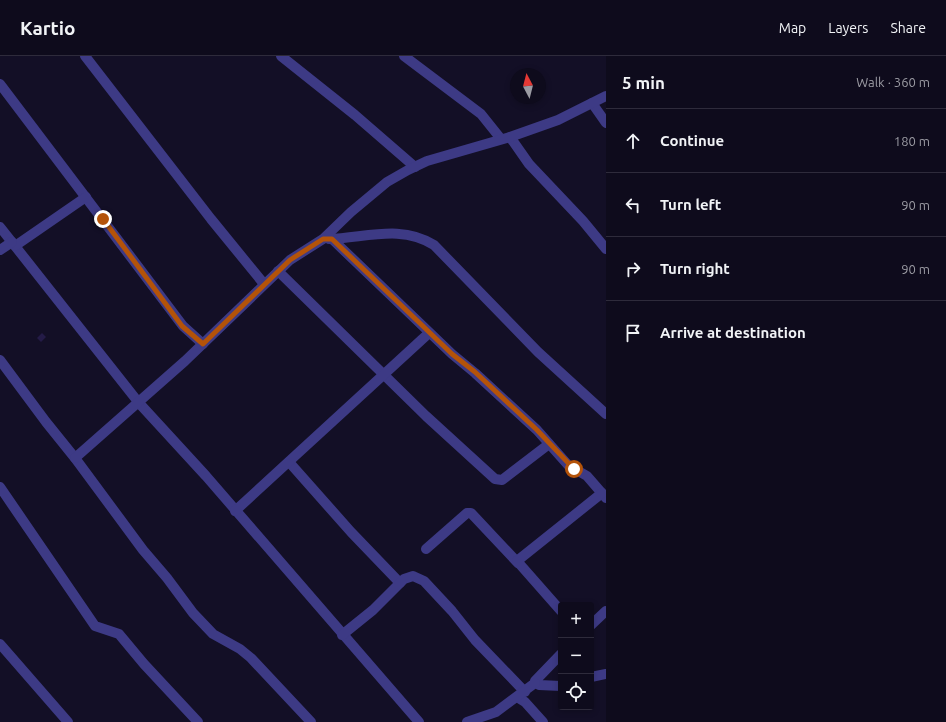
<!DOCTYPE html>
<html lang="en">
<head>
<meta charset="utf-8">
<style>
  body { margin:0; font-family:Ubuntu,sans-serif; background:#1c1929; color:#f1f3f6 }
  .controls { position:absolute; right:12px; bottom:12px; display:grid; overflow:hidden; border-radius:4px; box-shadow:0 2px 6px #0003 }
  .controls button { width:36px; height:36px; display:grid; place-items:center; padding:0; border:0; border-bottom:1px solid #2e2b3b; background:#0e0b1c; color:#f1f3f6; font:20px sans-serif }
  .compass { position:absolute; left:510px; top:12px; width:36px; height:36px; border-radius:50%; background:#0e0b1c; box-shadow:0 2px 6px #0003; rotate:353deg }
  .stop { position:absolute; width:12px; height:12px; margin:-9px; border:3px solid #b45309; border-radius:50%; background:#fff }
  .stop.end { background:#b45309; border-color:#fff; box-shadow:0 1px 4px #0008 }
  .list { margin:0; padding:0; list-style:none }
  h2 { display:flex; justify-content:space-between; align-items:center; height:52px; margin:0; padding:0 16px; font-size:17px }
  h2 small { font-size:13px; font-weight:400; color:#9b9ba3 }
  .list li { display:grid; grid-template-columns:26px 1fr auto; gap:12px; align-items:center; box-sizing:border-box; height:64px; padding:0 16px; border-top:1px solid #2e2b3b }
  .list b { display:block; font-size:15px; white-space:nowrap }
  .list em { font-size:13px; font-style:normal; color:#9b9ba3 }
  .icon { flex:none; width:22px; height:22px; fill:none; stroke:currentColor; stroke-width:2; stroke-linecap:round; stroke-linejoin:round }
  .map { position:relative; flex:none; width:606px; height:666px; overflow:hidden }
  header { display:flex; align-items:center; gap:24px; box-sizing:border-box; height:56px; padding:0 20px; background:#0e0b1c; border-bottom:1px solid #2e2b3b }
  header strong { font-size:19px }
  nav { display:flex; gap:22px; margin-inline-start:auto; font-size:14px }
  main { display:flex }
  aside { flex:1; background:#0e0b1c }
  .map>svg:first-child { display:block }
  .building { fill:#241b47 }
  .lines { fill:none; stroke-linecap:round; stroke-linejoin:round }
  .street { stroke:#3d3a85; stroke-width:10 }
  .route { stroke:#b45309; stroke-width:5 }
</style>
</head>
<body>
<header>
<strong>Kartio</strong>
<nav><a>Map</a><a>Layers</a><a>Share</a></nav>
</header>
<main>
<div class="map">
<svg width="606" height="666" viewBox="0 0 606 666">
  <rect width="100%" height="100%" fill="#130f26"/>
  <path class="building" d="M42 277 46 281 41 286 37 282Z"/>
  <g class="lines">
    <g class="street">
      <path d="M85 0 211 163 264 228"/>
      <path d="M281 0 355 59 415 111"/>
      <path d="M404 0 481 58 501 83"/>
      <path d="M0 28 183 270 203 288"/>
      <path d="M592 47 606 67"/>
      <path d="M510 81 529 108 583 165 606 193"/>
      <path d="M0 171 139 347 206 420 419 666"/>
      <path d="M329 183C365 182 401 168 434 189L538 296 606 358"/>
      <path d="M332 183 452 298 475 317 537 374 568 409 587 420 606 442"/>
      <path d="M15 190 86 141"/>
      <path d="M0 194 12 186"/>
      <path d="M278 215 426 360 495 423 502 424 549 388"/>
      <path d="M0 304 46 366 75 402 143 494 167 522 193 557 213 578 240 593 251 602 311 666"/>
      <path d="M75 402 185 305 290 204 323 183 351 156 387 126 408 114 427 105 510 81 558 64 606 40"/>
      <path d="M289 406 351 476 400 527"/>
      <path d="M0 431 95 570 119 578 144 608 198 666"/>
      <path d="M235 455 429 277"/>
      <path d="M426 493 467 457H471L518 507"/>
      <path d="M561 555 517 505 602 437"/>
      <path d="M591 569 606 555"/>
      <path d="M342 579 373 554 404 523 413 520 424 525 452 555 475 584 525 636"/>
      <path d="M0 588 68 666"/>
      <path d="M561 598 535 625 539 629 561 630"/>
      <path d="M591 621 606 618"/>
      <path d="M517 641 525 646 543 666"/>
      <path d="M467 666 496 656 535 627"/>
    </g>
  </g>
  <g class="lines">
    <path class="route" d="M103 163 182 270 203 288 290 204 323 183H332L452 298 475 316 537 374 574 413"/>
  </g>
</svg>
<div class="controls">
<button>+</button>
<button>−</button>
<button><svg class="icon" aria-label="locate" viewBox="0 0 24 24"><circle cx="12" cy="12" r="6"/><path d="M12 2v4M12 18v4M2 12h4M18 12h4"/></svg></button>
</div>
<svg class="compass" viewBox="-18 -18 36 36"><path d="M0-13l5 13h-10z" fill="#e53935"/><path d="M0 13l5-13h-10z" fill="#9b9ba3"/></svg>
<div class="stop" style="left:574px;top:413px"></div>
<div class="stop end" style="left:103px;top:163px"></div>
</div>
<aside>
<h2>5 min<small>Walk · 360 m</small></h2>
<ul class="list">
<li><svg class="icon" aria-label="ahead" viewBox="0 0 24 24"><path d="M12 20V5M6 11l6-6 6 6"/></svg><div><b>Continue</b></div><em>180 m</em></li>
<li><svg class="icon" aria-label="left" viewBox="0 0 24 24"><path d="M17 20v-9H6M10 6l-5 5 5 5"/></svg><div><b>Turn left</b></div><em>90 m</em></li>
<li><svg class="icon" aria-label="right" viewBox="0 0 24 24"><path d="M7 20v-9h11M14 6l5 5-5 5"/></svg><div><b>Turn right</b></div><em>90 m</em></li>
<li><svg class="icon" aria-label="arrive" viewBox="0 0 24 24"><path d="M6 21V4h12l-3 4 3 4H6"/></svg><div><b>Arrive at destination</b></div></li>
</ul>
</aside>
</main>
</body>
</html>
